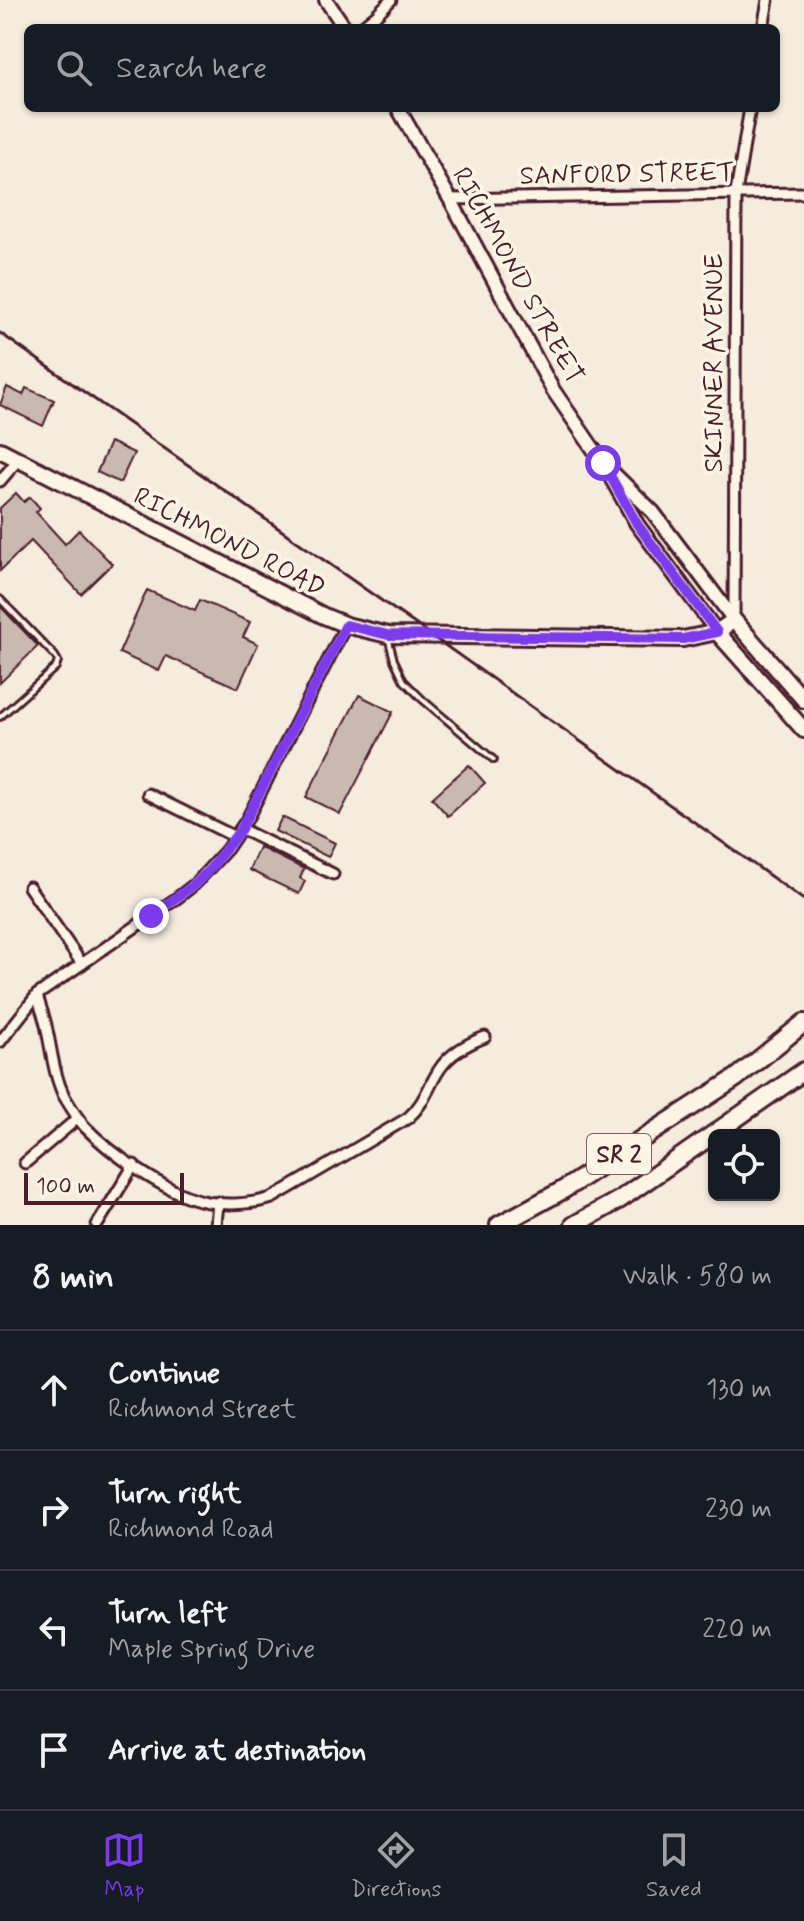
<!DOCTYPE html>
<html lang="en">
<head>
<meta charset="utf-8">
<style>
  body { margin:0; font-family:Mynerve,sans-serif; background:#242831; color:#f1f3f6 }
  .controls { position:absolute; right:24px; bottom:24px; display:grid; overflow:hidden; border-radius:12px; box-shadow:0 2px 6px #0004 }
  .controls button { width:72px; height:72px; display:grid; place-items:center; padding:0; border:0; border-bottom:2px solid #363941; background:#171b24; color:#f1f3f6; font:40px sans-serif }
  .scale { position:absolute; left:24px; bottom:20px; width:160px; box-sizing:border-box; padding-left:8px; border:4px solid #4a1f2b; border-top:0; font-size:22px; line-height:28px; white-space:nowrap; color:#4a1f2b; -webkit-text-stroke:6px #fcf5e5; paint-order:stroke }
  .stop { position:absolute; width:24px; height:24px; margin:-18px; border:6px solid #7c3aed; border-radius:50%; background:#fff }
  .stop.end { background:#7c3aed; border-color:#fff; box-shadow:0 2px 8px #0008 }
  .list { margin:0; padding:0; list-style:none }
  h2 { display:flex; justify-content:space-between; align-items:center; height:104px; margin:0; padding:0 32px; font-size:34px }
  h2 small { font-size:26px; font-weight:400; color:#9ea1a6 }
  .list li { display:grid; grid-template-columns:52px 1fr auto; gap:24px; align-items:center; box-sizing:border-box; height:120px; padding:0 32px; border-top:2px solid #363941 }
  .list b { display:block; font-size:30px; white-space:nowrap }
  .list p { margin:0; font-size:26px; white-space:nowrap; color:#9ea1a6 }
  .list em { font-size:26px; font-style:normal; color:#9ea1a6 }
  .icon { flex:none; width:44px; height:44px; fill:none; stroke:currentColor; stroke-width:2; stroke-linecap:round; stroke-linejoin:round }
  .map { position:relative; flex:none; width:804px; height:1225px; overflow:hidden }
  .search { position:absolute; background:#171b24; box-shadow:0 2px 6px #0004; left:24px; right:24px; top:24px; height:88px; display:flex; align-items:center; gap:20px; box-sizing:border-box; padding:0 28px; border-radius:12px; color:#9ea1a6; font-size:30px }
  .sheet { height:584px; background:#171b24 }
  nav { display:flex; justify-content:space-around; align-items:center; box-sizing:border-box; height:112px; border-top:2px solid #363941; background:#171b24; font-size:22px; color:#9ea1a6 }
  nav a { display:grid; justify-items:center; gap:4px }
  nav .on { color:#7c3aed }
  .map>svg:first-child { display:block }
  .building { fill:#cab9b1; stroke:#4a1f2b; stroke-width:2 }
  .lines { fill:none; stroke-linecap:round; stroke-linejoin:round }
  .lane-casing { stroke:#4a1f2b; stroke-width:10 }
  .street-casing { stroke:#4a1f2b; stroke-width:15 }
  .secondary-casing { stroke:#4a1f2b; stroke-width:18 }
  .primary-casing { stroke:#4a1f2b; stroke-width:20 }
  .highway-casing { stroke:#4a1f2b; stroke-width:22 }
  .lane { stroke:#fcf5e5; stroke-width:4 }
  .street { stroke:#fcf5e5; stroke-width:9 }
  .secondary { stroke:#fcf5e5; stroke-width:12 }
  .primary { stroke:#fcf5e5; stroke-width:14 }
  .highway { stroke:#fcf5e5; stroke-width:16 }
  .rail { stroke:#4a1f2b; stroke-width:3 }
  .route { stroke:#7c3aed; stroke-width:10 }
  .labels { text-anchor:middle; stroke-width:7; stroke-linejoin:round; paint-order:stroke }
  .shield { fill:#fcf5e5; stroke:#7f5f63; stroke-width:2 }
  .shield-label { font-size:24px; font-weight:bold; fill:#4a1f2b }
  .street-label { font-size:26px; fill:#4a1f2b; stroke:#fcf5e5 }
</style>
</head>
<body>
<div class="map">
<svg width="804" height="1225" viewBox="0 0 804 1225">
  <rect width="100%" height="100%" fill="#f5ecde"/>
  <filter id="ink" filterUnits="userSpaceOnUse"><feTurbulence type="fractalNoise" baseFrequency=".0125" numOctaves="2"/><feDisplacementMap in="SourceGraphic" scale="16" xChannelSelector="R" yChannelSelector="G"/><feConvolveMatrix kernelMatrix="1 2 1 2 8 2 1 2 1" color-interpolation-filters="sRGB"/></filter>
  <g filter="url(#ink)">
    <g class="building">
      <path d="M7 387 23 395 26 388 54 400 43 426 0 405Z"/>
      <path d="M110 442 134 453 120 483 97 472Z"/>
      <path d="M16 493 24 502 30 497 40 508 36 512 65 544 79 530 112 564 81 594 31 541 0 571V508Z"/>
      <path d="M147 590 195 611 200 600 250 622 243 637 258 644 238 688 166 656 159 671 119 653Z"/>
      <path d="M0 606 38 646 0 683Z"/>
      <path d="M359 695 393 712 340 814 306 797Z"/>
      <path d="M469 765 485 783 448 816 432 798Z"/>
      <path d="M282 817 335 843 328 857 275 831Z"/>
      <path d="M259 847 304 869 300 878 305 881 299 894 249 870Z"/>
    </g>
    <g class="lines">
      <defs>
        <g id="lane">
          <path d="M0 599 55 656 58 661 56 667 0 717"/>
          <path d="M388 637 394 660 404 681 423 700 494 760"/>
        </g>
        <g id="street">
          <path d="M360 28 376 15 391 0"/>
          <path d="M763 28 768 0"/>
          <path d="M450 199 804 193"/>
          <path d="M0 481 18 460"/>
          <path d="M734 620 736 193 750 108"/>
          <path d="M148 794 235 837"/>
          <path d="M241 829 333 874"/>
          <path d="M29 887 82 964"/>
          <path d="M37 995C40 1007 45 1018 47 1030 52 1053 54 1075 64 1096 70 1106 77 1118 85 1127 110 1153 164 1191 199 1200 221 1206 250 1205 272 1198L408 1118C424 1104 428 1087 439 1070 450 1053 467 1044 485 1037"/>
          <path d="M0 1042 37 995 177 898 195 884 227 849 247 819 346 625"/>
          <path d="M25 1163 78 1118"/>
          <path d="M97 1225 134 1165"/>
          <path d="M216 1225 218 1202"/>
        </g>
        <g id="secondary">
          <path d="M326 0 345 28"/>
          <path d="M398 108 450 199 553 390 603 463 637 524 717 632"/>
          <path d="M614 474 653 512 734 620"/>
        </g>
        <g id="primary">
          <path d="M0 450 324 616 346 625 388 635 683 639 717 632 734 620 804 700"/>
          <path d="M717 632 804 730"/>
        </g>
        <g id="highway">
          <path d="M499 1225 563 1190 736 1078 804 1023"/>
          <path d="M574 1225 619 1200 804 1071"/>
        </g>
      </defs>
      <use href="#lane" class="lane-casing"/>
      <use href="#street" class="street-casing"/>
      <use href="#secondary" class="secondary-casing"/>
      <use href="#primary" class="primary-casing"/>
      <use href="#highway" class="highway-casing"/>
      <use href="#lane" class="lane"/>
      <use href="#street" class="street"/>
      <use href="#secondary" class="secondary"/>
      <use href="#primary" class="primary"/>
      <use href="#highway" class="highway"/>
      <path class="rail" d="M0 333 432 636 804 900"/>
    </g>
  </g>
  <g class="lines" filter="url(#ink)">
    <path class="route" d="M151 916 195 884 211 868 241 829 346 625 388 635 683 639 717 632 637 524 603 463"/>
  </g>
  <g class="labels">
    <rect class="shield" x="587" y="1134" width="64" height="40" rx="6"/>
    <g class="shield-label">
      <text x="619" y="1162">SR 2</text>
    </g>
    <g class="street-label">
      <text transform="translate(627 173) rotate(-1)" y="9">SANFORD STREET</text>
      <text transform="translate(519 275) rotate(61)" y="9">RICHMOND STREET</text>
      <text transform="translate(713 363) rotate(-90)" y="9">SKINNER AVENUE</text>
      <text transform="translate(230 541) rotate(27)" y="9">RICHMOND ROAD</text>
    </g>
  </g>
</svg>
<div class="controls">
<button><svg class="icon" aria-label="locate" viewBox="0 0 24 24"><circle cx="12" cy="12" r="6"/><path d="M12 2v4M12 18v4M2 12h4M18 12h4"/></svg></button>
</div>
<div class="scale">100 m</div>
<div class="stop" style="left:603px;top:463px"></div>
<div class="stop end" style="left:151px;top:916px"></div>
<div class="search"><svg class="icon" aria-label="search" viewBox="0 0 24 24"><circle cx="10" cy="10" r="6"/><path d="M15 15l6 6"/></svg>Search here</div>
</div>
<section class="sheet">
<h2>8 min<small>Walk · 580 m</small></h2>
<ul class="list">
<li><svg class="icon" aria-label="ahead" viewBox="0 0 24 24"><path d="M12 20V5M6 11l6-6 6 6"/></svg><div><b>Continue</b><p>Richmond Street</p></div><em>130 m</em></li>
<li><svg class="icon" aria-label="right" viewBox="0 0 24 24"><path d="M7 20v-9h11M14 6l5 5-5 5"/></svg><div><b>Turn right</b><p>Richmond Road</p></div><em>230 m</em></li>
<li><svg class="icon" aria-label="left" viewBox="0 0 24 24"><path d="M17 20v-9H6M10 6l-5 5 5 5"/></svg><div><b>Turn left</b><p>Maple Spring Drive</p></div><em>220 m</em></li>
<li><svg class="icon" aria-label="arrive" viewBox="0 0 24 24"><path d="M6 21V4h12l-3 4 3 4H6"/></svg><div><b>Arrive at destination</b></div></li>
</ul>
</section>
<nav>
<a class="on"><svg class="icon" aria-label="map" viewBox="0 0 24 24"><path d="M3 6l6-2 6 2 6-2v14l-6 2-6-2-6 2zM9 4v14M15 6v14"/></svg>Map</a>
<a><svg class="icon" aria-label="directions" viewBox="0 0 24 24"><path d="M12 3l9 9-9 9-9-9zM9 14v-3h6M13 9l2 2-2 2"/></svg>Directions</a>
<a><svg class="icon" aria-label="saved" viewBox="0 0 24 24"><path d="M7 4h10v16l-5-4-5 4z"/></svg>Saved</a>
</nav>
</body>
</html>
